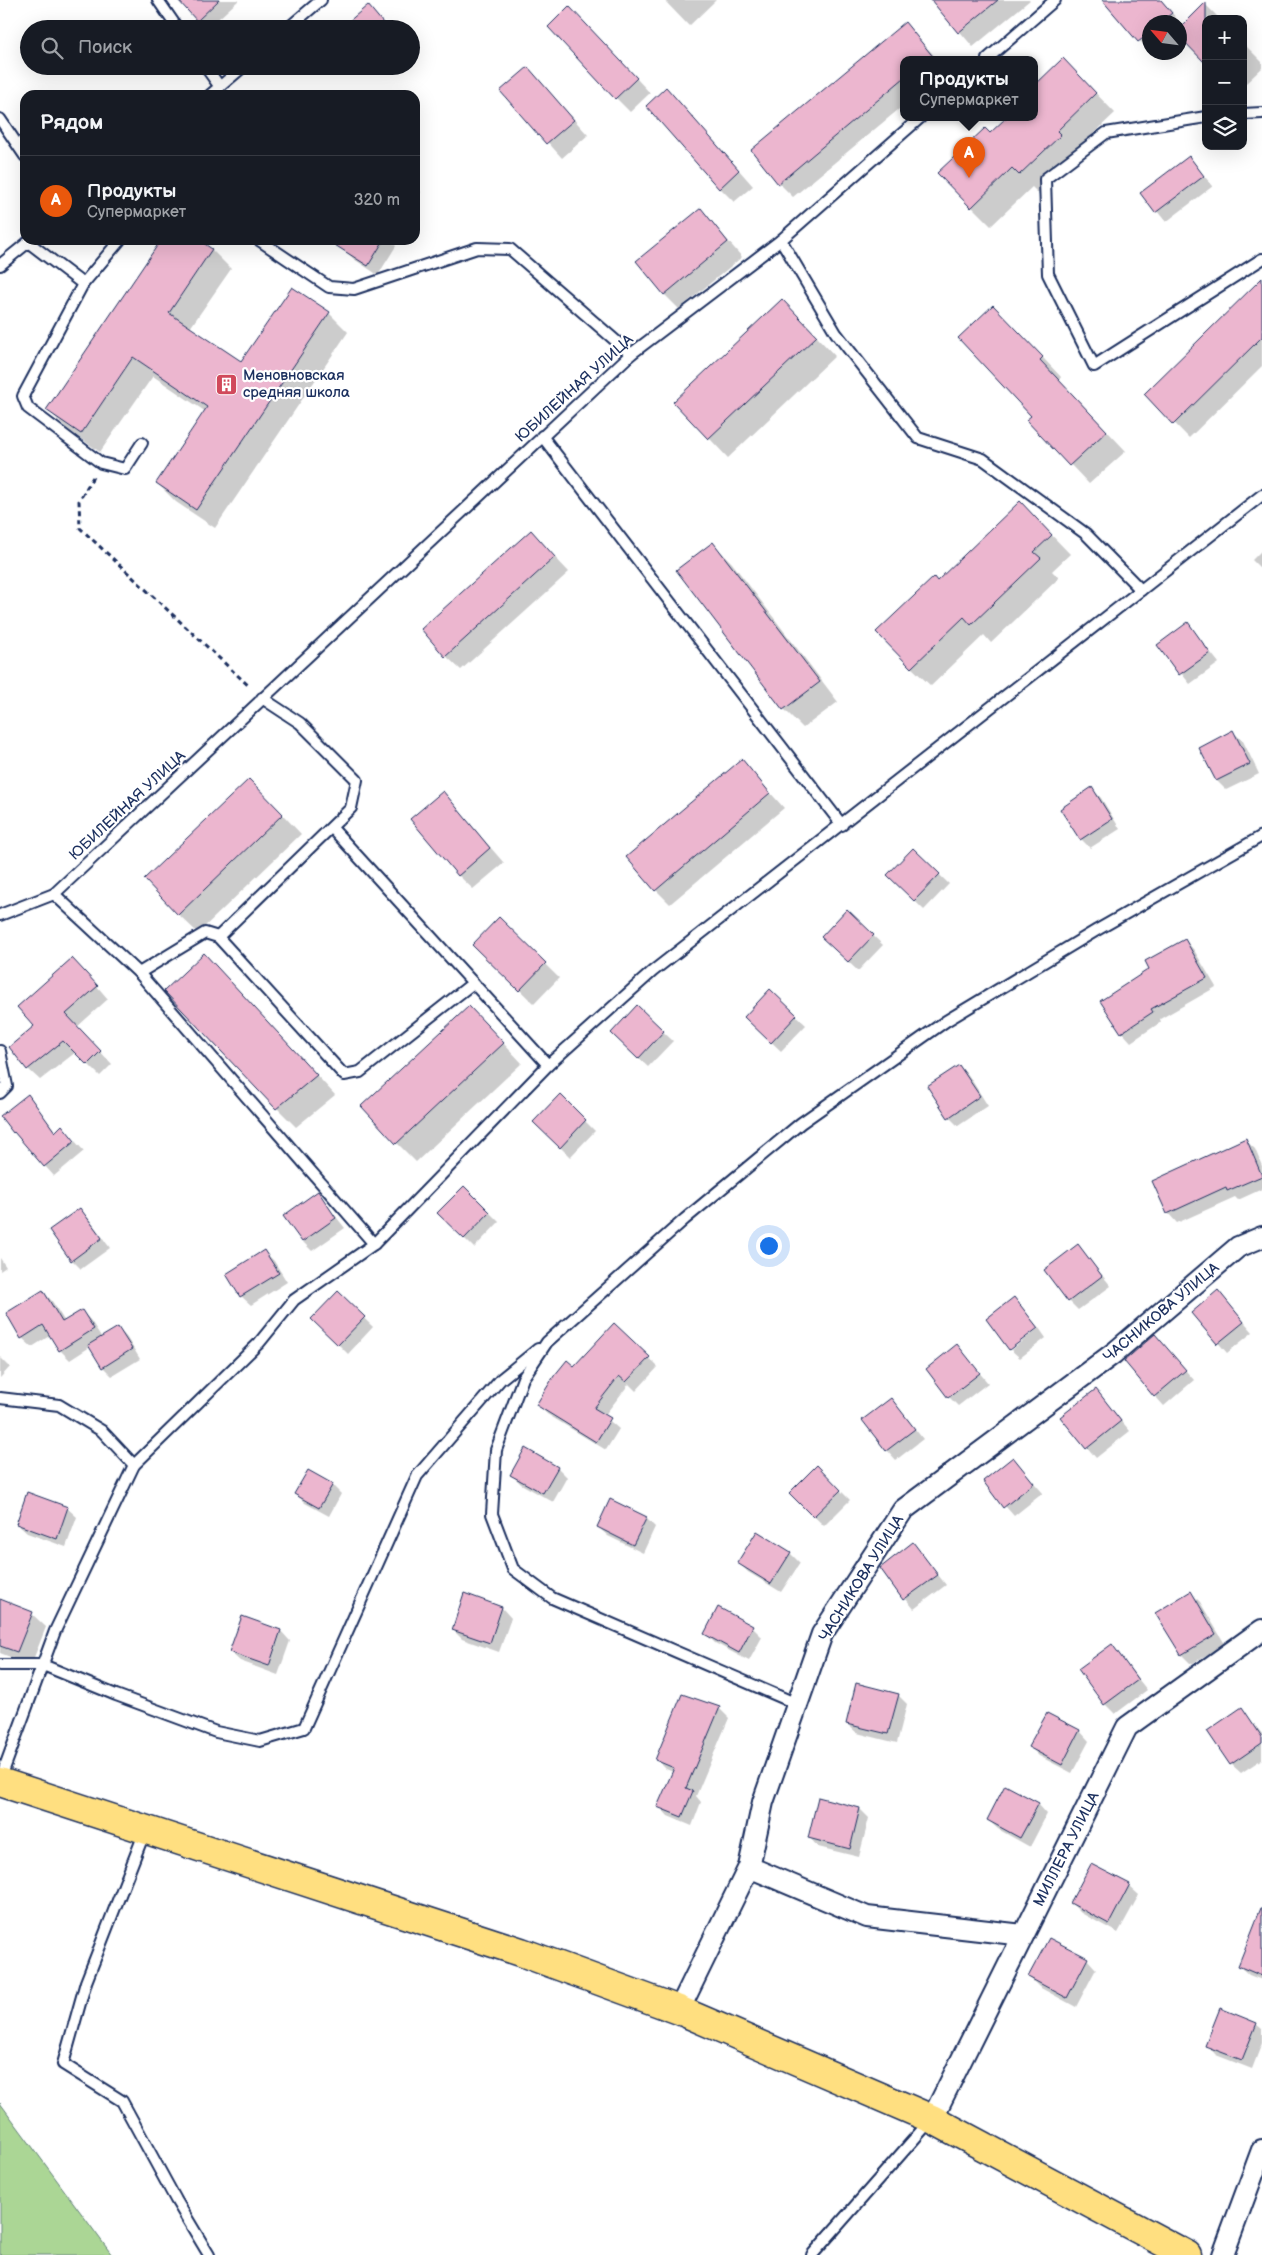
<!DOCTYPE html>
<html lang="ru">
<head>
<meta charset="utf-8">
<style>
  body { margin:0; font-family:"Balsamiq Sans",sans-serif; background:#20242c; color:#f1f3f6 }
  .controls { position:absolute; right:15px; top:15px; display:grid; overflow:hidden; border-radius:10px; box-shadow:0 5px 20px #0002 }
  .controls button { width:45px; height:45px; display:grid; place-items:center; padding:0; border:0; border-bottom:1px solid #363941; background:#171b24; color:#f1f3f6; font:25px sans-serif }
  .compass { position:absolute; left:1142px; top:15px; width:45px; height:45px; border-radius:50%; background:#171b24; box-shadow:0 5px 20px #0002; rotate:298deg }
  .you { position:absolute; left:768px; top:1245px; width:18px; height:18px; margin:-12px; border:4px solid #fff; border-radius:50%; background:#1a73e8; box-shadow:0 0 0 8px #1a73e833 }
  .badge { display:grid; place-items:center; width:32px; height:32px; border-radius:50%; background:#ea580c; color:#fff; font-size:16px; font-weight:700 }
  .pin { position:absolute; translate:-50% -41px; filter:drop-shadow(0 1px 2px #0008) }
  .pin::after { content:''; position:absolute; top:26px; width:18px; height:15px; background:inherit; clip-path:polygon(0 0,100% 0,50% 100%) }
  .popup { position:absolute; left:900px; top:56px; width:138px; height:65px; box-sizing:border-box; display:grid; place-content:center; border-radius:10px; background:#171b24; filter:drop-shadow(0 1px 4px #0005); font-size:16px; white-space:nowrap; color:#9ea1a6 }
  .popup b { font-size:19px; color:#f1f3f6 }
  .popup::after { content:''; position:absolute; left:50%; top:100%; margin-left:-10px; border:10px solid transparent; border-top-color:#171b24 }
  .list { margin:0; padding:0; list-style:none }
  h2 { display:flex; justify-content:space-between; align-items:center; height:65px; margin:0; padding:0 20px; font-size:21px }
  h2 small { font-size:16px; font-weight:400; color:#9ea1a6 }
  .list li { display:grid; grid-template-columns:32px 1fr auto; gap:15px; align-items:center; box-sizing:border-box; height:90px; padding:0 20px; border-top:1px solid #363941 }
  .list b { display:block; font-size:19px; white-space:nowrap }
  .list p { margin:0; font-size:16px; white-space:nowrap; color:#9ea1a6 }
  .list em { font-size:16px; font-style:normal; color:#9ea1a6 }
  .icon { flex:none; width:28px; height:28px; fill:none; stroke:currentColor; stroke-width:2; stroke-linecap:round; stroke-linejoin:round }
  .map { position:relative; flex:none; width:1262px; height:2255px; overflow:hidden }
  .search { position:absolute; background:#171b24; box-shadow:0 5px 20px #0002; left:20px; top:20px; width:400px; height:55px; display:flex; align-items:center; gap:12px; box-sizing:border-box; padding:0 18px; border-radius:28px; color:#9ea1a6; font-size:19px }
  .panel { position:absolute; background:#171b24; box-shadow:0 5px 20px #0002; left:20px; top:90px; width:400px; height:155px; border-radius:15px }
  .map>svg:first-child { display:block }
  .green { fill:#abd695; stroke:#63827a }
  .shadow { fill:#0003 }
  .building { fill:#ecb6cf; stroke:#1b2f5e }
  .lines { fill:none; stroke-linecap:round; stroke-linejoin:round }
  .service-casing { stroke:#1b2f5e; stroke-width:14 }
  .minor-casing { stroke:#1b2f5e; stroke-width:24 }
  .trunk-casing { stroke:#1b2f5e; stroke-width:31 }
  .path { stroke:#1b2f5e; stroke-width:3; stroke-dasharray:5 4; stroke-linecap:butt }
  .service { stroke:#fff; stroke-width:10 }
  .minor { stroke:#fff; stroke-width:20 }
  .trunk { stroke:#ffdf80; stroke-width:28 }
  .labels { text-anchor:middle; stroke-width:4.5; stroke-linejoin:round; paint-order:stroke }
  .poi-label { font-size:15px; fill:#1b2f5e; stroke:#fff; text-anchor:start }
  .street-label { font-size:15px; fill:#1b2f5e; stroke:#fff }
</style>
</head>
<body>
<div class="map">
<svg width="1262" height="2255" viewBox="0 0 1262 2255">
  <rect width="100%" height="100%" fill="#fff"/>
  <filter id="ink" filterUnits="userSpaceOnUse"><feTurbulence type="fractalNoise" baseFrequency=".02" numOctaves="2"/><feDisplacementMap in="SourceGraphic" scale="10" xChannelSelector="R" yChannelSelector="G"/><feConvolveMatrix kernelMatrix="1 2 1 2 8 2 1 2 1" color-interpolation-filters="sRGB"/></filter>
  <g filter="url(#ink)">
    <path class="green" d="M0 2103 112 2255H0Z"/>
    <g class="shadow">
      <path d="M179 0H239L207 29Z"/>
      <path d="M664 0H716L689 26Z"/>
      <path d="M933 0H1030L973 47Z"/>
      <path d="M1107 0H1161L1183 26 1205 4 1220 19H1206V62L1180 35V22H1150V52L1105 2Z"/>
      <path d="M584 22 650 93 630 112 616 98Z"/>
      <path d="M905 24 937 59H904V105L793 197 779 183Z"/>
      <path d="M1243 43 1262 62V68L1243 86Z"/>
      <path d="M351 66H364L357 72Z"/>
      <path d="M528 68 588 135 562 158 502 91Z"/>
      <path d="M1082 79 1115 113 1075 151 1079 155 1039 194 1032 187 991 226 972 207 990 134 1009 117H1034V88Z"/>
      <path d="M680 103 753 186 734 202 720 188Z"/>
      <path d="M1188 158 1213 186 1166 222 1142 193Z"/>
      <path d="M415 186 421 192 415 201Z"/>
      <path d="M701 210 742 257 679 309 664 294Z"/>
      <path d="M163 240H197L212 250 231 269 190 328 241 363 329 313 348 332 215 528 176 502 157 483 206 412 153 376 100 452 67 429 48 410Z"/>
      <path d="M350 240H390L396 246 378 275 354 259 344 250Z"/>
      <path d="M1262 290V366L1189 438 1146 394Z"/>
      <path d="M801 320 835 356 728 458 675 402Z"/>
      <path d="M1012 325 1061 377 1059 380 1126 451 1089 484 1028 420 1032 416Z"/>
      <path d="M1039 522 1070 554 1052 571 1059 578 991 643 984 635 931 686 911 667 937 582Z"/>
      <path d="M531 532 569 572 461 670 446 656Z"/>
      <path d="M713 544 732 563 838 702 803 728 784 709Z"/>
      <path d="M1262 550V570L1252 560Z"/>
      <path d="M1188 624 1219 663 1190 684 1159 646Z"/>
      <path d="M1233 732 1243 741 1259 774 1226 790 1217 781Z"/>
      <path d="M742 761 784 808 670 904 656 890Z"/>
      <path d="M1092 789 1101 798 1120 829 1090 848 1081 839Z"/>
      <path d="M443 793 504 863 473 889 458 875Z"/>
      <path d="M268 799 301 834 198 933 178 914Z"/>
      <path d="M913 849 949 884 924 910 888 875Z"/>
      <path d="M847 911 883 945 858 971 822 937Z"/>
      <path d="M499 919 559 978 534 1004 474 945Z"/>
      <path d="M1185 940 1194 950 1216 987 1160 1019 1161 1022 1131 1042 1122 1032 1151 969Z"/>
      <path d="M84 971 108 999 77 1027 112 1064 100 1076 76 1052 40 1080 28 1069 36 1026Z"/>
      <path d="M223 974 335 1095 296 1127 277 1108Z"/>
      <path d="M770 991 806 1025 781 1051 745 1017Z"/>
      <path d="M637 1007 673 1041 648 1067 612 1033Z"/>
      <path d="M488 1027 522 1063 416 1162 397 1143Z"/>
      <path d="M959 1066 969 1076 988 1106 958 1126 949 1117Z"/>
      <path d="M28 1096 56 1132 62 1127 84 1151 54 1176 14 1132Z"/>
      <path d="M560 1096 595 1131 570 1157 535 1122Z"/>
      <path d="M1245 1140 1255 1149 1262 1166V1189L1238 1200 1235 1197 1177 1223 1168 1213Z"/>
      <path d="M464 1187 499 1222 474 1248 439 1213Z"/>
      <path d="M317 1193 345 1228 312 1251 302 1241Z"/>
      <path d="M80 1210 89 1219 110 1248 81 1269 72 1260Z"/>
      <path d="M1078 1246 1111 1286 1078 1310 1069 1301Z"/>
      <path d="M264 1251 274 1261 287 1282 251 1305 241 1296Z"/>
      <path d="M0 1258 6 1267 0 1271Z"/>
      <path d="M43 1292 52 1301 65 1322 82 1311 91 1321 102 1338 118 1328 127 1338 140 1359 112 1376 103 1367 90 1347 70 1360 60 1350 51 1335 32 1347 22 1338Z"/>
      <path d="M1218 1292 1253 1332 1227 1353 1193 1313Z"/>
      <path d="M338 1293 373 1327 348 1354 313 1319Z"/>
      <path d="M1014 1299 1037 1326 1010 1348Z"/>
      <path d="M1039 1328 1046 1338 1020 1358 1011 1350Z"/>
      <path d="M1155 1336 1194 1380 1164 1406 1155 1396Z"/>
      <path d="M957 1346 988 1383 958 1406 949 1397Z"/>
      <path d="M0 1357 10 1367 0 1378Z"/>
      <path d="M649 1358 658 1367 636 1391 629 1384 604 1416 619 1429 606 1450 547 1414 538 1405 574 1367Z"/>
      <path d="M1095 1390 1130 1431 1096 1458 1062 1417Z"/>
      <path d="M891 1399 923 1439 896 1460 887 1450Z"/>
      <path d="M1013 1459 1043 1493 1014 1516 984 1482Z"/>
      <path d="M817 1467 850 1500 824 1526 790 1493Z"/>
      <path d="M558 1468 567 1477 553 1502 521 1484 512 1475Z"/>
      <path d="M332 1485 341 1494 329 1516 305 1503 296 1494Z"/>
      <path d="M67 1508 77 1517 66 1547 27 1533 17 1524Z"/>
      <path d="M646 1518 655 1527 643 1553 608 1536 598 1527Z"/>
      <path d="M913 1543 946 1585 914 1609 881 1568Z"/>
      <path d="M790 1553 800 1563 781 1592 748 1572 738 1562Z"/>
      <path d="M1191 1593 1200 1602 1225 1644 1191 1664 1182 1655 1157 1613Z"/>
      <path d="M465 1595 502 1608 511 1618 499 1652 462 1639 453 1630Z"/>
      <path d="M0 1601 32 1614 46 1627 31 1665 0 1653Z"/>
      <path d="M718 1609 752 1627 762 1637 749 1661 715 1643 705 1633Z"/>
      <path d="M242 1618 281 1631 290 1641 278 1675 240 1661 230 1652Z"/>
      <path d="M1112 1646 1147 1690 1115 1714 1105 1704Z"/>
      <path d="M898 1695 907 1704 897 1743 857 1733 847 1724Z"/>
      <path d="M719 1708 729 1718 696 1796 701 1802 692 1826 668 1816 659 1806 673 1772 666 1769 656 1759Z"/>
      <path d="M1242 1709 1262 1734V1759L1241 1773 1231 1764Z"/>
      <path d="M1047 1714 1080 1731 1089 1741 1072 1773 1039 1756 1030 1747Z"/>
      <path d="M1038 1804 1047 1814 1030 1847 998 1829 988 1820Z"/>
      <path d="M860 1809 869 1818 859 1857 818 1847 809 1837Z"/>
      <path d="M1091 1865 1129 1886 1139 1895 1118 1933 1081 1913 1071 1903Z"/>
      <path d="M1262 1934V1980L1249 1975 1239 1966Z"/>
      <path d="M1087 1959 1096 1969 1076 2007 1039 1987 1029 1977Z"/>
      <path d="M1256 2024 1262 2029V2043L1252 2069 1216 2055 1207 2045Z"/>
    </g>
    <g class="building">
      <path d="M178 0H219L197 21Z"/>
      <path d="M931 0H998L958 33Z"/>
      <path d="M1102 0H1161L1172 13 1161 22H1150V33L1138 42Z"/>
      <path d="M1206 2V64L1180 37V28Z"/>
      <path d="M368 5 388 29H340Z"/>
      <path d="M569 6 637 78 615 99 548 27Z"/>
      <path d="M905 22 935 59H904V78L778 184 751 150Z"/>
      <path d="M1063 58 1096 93 1057 131 1061 135 1019 175 1012 168 971 208 937 173 985 128 990 133 1007 117H1034V86Z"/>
      <path d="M528 67 574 120 546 144 500 91Z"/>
      <path d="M666 87 739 170 719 189 646 106Z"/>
      <path d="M1189 156 1204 176 1155 213 1140 193Z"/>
      <path d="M701 208 728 242 664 295 636 261Z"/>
      <path d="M161 240H199L212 249 169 313 241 361 292 287 330 312 196 510 156 483 207 407 133 357 81 434 46 410Z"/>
      <path d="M327 240H384L368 266Z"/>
      <path d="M1262 278V337L1173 425 1144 394Z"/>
      <path d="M782 299 817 336 708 439 673 402Z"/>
      <path d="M993 305 1043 357 1040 360 1107 431 1069 466 1026 420 1031 416 958 338Z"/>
      <path d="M1020 501 1052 535 1034 552 1041 558 971 625 964 617 911 668 876 632 934 577 937 581Z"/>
      <path d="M531 530 555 557 445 657 421 629Z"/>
      <path d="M713 542 820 682 783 710 676 570Z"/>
      <path d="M1188 622 1210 653 1179 675 1157 645Z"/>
      <path d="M1233 730 1250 764 1216 781 1199 748Z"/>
      <path d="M742 759 770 793 655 891 626 857Z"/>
      <path d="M249 779 283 814 178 915 144 879Z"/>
      <path d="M1092 787 1112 819 1080 840 1060 809Z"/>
      <path d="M443 791 490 848 458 876 410 819Z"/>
      <path d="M913 848 940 874 914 901 887 875Z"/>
      <path d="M847 909 874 935 848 962 821 937Z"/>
      <path d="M499 917 546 963 519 991 472 945Z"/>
      <path d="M1185 939 1207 978 1151 1009 1153 1012 1121 1033 1100 1001 1149 969 1145 961Z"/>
      <path d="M204 953 317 1075 276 1109 164 991Z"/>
      <path d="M72 958 98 986 66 1014 101 1051 87 1065 63 1041 27 1070 9 1047 34 1026 17 1007Z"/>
      <path d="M770 989 797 1015 771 1043 744 1017Z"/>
      <path d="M637 1005 664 1031 638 1059 611 1033Z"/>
      <path d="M469 1006 504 1043 396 1144 361 1106Z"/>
      <path d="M959 1065 980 1096 948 1118 927 1086Z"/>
      <path d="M28 1094 55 1132 62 1125 75 1141 44 1167 14 1132 13 1133 0 1116Z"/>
      <path d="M560 1094 586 1120 560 1148 533 1122Z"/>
      <path d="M1246 1138 1262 1176 1227 1191 1226 1187 1167 1214 1152 1181Z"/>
      <path d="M464 1186 490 1212 464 1239 437 1213Z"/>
      <path d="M318 1191 336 1218 302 1242 283 1216Z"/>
      <path d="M80 1208 102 1238 71 1261 49 1230Z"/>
      <path d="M1078 1244 1102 1276 1068 1302 1044 1270Z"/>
      <path d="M264 1250 279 1273 240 1297 226 1274Z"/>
      <path d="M43 1290 62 1322 82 1310 94 1329 59 1351 43 1325 21 1339 6 1313Z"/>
      <path d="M1218 1290 1244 1322 1217 1344 1191 1313Z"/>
      <path d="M338 1291 365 1317 338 1345 311 1319Z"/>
      <path d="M1014 1297 1038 1328 1009 1350 986 1319Z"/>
      <path d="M614 1323 650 1357 626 1382 619 1376 594 1408 611 1418 596 1442 536 1405 554 1376 567 1360 574 1366Z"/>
      <path d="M118 1327 132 1349 102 1368 88 1345Z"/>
      <path d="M1155 1334 1186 1370 1154 1397 1124 1361Z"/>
      <path d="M957 1344 980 1373 948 1398 926 1369Z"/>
      <path d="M1096 1389 1121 1421 1086 1449 1060 1417Z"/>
      <path d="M891 1398 915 1429 886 1451 862 1420Z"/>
      <path d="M525 1448 558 1467 543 1493 510 1475Z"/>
      <path d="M1013 1457 1034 1483 1003 1508 983 1481Z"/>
      <path d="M817 1465 841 1490 813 1517 789 1493Z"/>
      <path d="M308 1470 333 1484 319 1508 294 1494Z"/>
      <path d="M27 1492 68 1507 57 1539 16 1524Z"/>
      <path d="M610 1499 647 1517 633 1545 597 1527Z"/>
      <path d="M757 1531 791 1552 771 1584 737 1563Z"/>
      <path d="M913 1542 938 1575 903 1600 880 1568Z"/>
      <path d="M1191 1591 1216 1634 1181 1655 1155 1613Z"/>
      <path d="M464 1593 502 1607 490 1643 452 1630Z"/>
      <path d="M0 1599 33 1612 17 1652 0 1646Z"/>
      <path d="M718 1607 753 1626 739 1653 704 1634Z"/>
      <path d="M242 1616 281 1630 269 1666 229 1652Z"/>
      <path d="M1112 1644 1138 1680 1104 1705 1078 1669Z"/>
      <path d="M856 1683 899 1694 888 1734 846 1724Z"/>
      <path d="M682 1694 720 1707 686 1788 693 1791 682 1817 657 1807 674 1768 655 1760Z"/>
      <path d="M1242 1707 1262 1737V1743L1230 1765 1207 1731Z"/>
      <path d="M1047 1713 1080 1730 1062 1765 1028 1747Z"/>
      <path d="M1005 1785 1039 1803 1020 1838 987 1820Z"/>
      <path d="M818 1797 860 1808 850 1849 808 1838Z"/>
      <path d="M1091 1864 1130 1884 1109 1924 1070 1903Z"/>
      <path d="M1261 1908H1262V1976L1238 1966Z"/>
      <path d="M1049 1938 1088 1958 1067 1998 1028 1977Z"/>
      <path d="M1220 2008 1257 2023 1242 2060 1205 2046Z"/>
    </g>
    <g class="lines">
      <defs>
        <g id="service">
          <path d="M158 0 178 29"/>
          <path d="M287 29 321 0"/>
          <path d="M987 59 1055 0"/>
          <path d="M205 66 220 87"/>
          <path d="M210 95 244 66"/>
          <path d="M1243 114 1262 113"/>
          <path d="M1206 117 1106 133 1045 179 1048 274 1094 366 1262 259"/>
          <path d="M0 119 25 156"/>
          <path d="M259 240 329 287 354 289 477 248 510 249 631 354"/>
          <path d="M28 242 83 284 120 240"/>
          <path d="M0 265 31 240"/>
          <path d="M83 284 23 396 28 408 101 463 125 469 142 443"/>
          <path d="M542 436 842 825"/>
          <path d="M1141 590 1262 495"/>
          <path d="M332 828 548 1065 653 971 1141 590 1086 534 983 459 918 438 836 333 781 240"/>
          <path d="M54 894 139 973 374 1244 548 1065"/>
          <path d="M0 915 54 894 631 354 781 240 921 117"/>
          <path d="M218 937 351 808 357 780 300 723 262 698"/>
          <path d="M139 973 205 933 218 937 344 1075 360 1072 473 983"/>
          <path d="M0 1051 7 1086 0 1093"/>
          <path d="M0 1398 59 1405 102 1431 134 1465"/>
          <path d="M0 1665H43L116 1695 216 1732 260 1741 304 1728 417 1476 501 1379 538 1349"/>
          <path d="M797 1704 552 1598 513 1569 492 1514 496 1450 523 1378 547 1342 685 1219 801 1123 946 1021 1097 930 1262 836"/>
          <path d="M0 1780 55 1631 134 1465 259 1343 294 1300 374 1244"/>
          <path d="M145 1831 86 1982 63 2064 122 2101 176 2200 209 2255"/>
          <path d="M812 2255 930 2121"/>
        </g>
        <g id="minor">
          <path d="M749 1867 867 1917 1023 1935"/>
          <path d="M679 2010 749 1867 763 1802 822 1634 903 1510 1114 1353 1238 1247 1262 1237"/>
          <path d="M932 2119 1127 1727 1262 1630"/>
          <path d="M1223 2255 1262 2150"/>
        </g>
        <path id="trunk" d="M0 1782 521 1952 679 2010 932 2119 1187 2255"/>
      </defs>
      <use href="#service" class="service-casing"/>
      <use href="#minor" class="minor-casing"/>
      <use href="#trunk" class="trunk-casing"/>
      <path class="path" d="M93 477 79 501 80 528 250 687"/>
      <use href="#service" class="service"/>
      <use href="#minor" class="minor"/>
      <use href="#trunk" class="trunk"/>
    </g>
  </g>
  <defs>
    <symbol id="building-square" viewBox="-11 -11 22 22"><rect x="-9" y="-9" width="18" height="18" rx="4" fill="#d1495b" stroke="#fff"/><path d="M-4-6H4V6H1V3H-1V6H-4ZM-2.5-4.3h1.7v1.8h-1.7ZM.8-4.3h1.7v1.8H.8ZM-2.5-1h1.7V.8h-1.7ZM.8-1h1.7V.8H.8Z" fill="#fff"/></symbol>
  </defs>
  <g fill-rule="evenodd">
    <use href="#building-square" x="214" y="372" width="25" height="25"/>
  </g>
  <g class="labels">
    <g class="poi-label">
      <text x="243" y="380">Меновновская<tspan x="243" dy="17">средняя школа</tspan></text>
    </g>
    <g class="street-label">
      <text transform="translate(574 388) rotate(-42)" y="5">ЮБИЛЕЙНАЯ УЛИЦА</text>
      <text transform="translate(127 805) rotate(-43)" y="5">ЮБИЛЕЙНАЯ УЛИЦА</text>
      <text transform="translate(1161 1312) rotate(-40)" y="5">ЧАСНИКОВА УЛИЦА</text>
      <text transform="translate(861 1578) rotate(-58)" y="5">ЧАСНИКОВА УЛИЦА</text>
      <text transform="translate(1066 1849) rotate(-63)" y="5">МИЛЛЕРА УЛИЦА</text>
    </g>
  </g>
</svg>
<div class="controls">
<button>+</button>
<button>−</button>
<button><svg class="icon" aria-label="layers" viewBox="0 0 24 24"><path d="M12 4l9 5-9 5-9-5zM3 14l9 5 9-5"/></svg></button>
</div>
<svg class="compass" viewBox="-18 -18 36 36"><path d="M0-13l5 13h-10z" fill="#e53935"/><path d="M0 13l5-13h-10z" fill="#9ea1a6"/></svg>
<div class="you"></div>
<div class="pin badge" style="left:969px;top:178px">A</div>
<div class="popup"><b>Продукты</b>Супермаркет</div>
<div class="search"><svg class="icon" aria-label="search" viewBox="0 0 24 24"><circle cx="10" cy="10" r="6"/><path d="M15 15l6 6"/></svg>Поиск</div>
<section class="panel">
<h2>Рядом<small></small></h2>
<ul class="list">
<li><span class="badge">A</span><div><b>Продукты</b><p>Супермаркет</p></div><em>320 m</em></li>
</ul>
</section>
</div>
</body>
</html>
